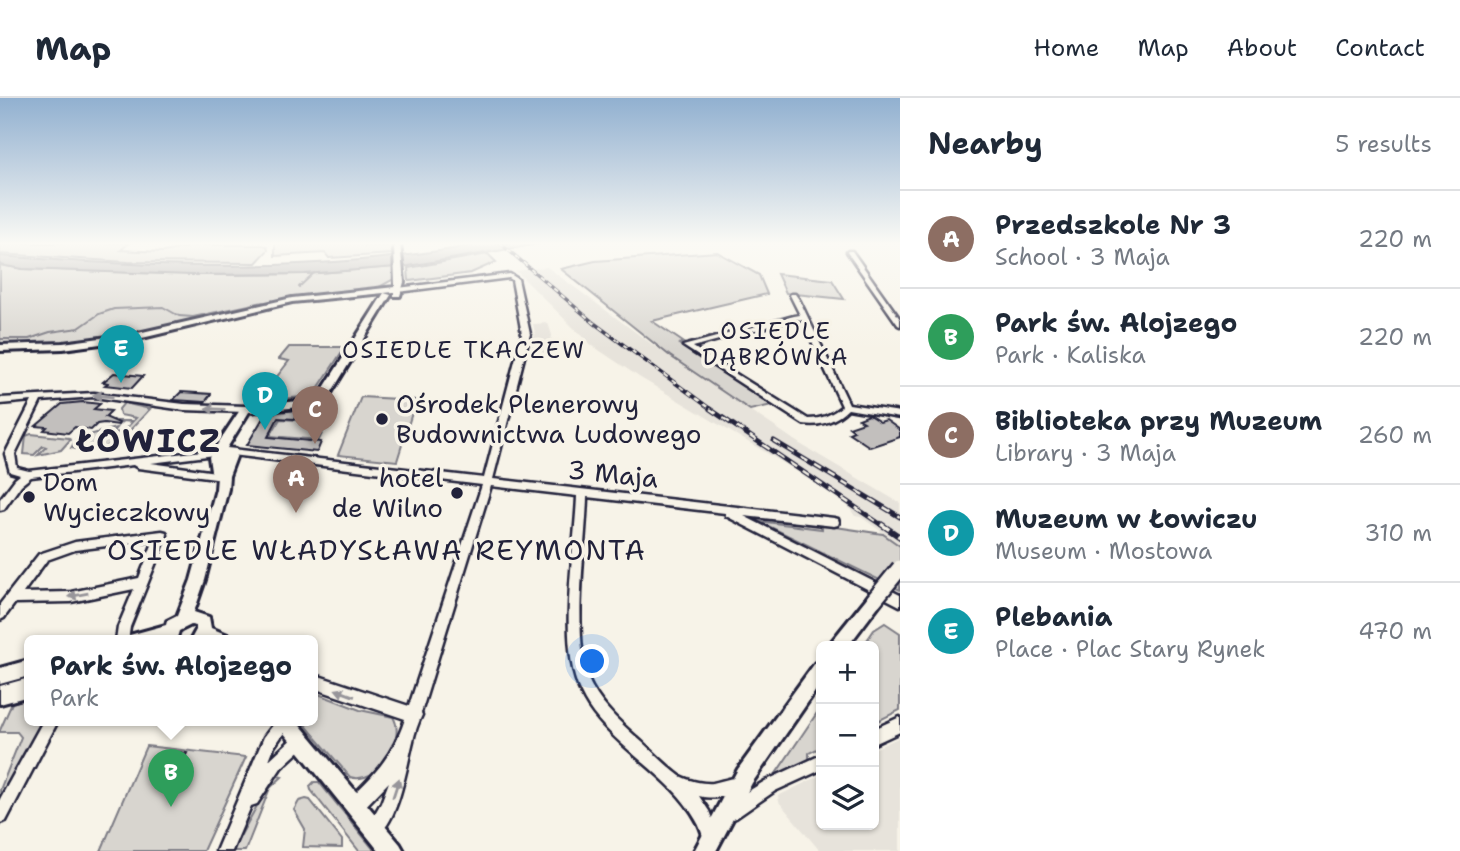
<!DOCTYPE html>
<html lang="en">
<head>
<meta charset="utf-8">
<style>
  body { margin:0; font-family:"Shantell Sans",sans-serif; background:#f2f2f3; color:#1f2937 }
  .controls { position:absolute; right:21px; bottom:21px; display:grid; overflow:hidden; border-radius:10px; box-shadow:0 2px 5px #0004 }
  .controls button { width:63px; height:63px; display:grid; place-items:center; padding:0; border:0; border-bottom:2px solid #e0e1e3; background:#fff; color:#1f2937; font:35px sans-serif }
  .you { position:absolute; left:593px; top:564px; width:24px; height:24px; margin:-18px; border:5px solid #fff; border-radius:50%; background:#1a73e8; box-shadow:0 0 0 10px #1a73e833 }
  .badge { display:grid; place-items:center; width:46px; height:46px; border-radius:50%; background:#22223b; color:#fff; font-size:23px; font-weight:700 }
  .pin { position:absolute; translate:-50% -58px; filter:drop-shadow(0 2px 4px #0008) }
  .pin::after { content:''; position:absolute; top:37px; width:24px; height:21px; background:inherit; clip-path:polygon(0 0,100% 0,50% 100%) }
  .popup { position:absolute; left:24px; top:537px; width:294px; height:91px; box-sizing:border-box; display:grid; place-content:center; border-radius:10px; background:#fff; filter:drop-shadow(0 2px 5px #0005); font-size:23px; white-space:nowrap; color:#747a83 }
  .popup b { font-size:26px; color:#1f2937 }
  .popup::after { content:''; position:absolute; left:50%; top:100%; margin-left:-14px; border:14px solid transparent; border-top-color:#fff }
  .list { margin:0; padding:0; list-style:none }
  h2 { display:flex; justify-content:space-between; align-items:center; height:91px; margin:0; padding:0 28px; font-size:30px }
  h2 small { font-size:23px; font-weight:400; color:#747a83 }
  .list li { display:grid; grid-template-columns:46px 1fr auto; gap:21px; align-items:center; box-sizing:border-box; height:98px; padding:0 28px; border-top:2px solid #e0e1e3 }
  .list b { display:block; font-size:26px; white-space:nowrap }
  .list p { margin:0; font-size:23px; white-space:nowrap; color:#747a83 }
  .list em { font-size:23px; font-style:normal; color:#747a83 }
  .icon { flex:none; width:38px; height:38px; fill:none; stroke:currentColor; stroke-width:2; stroke-linecap:round; stroke-linejoin:round }
  .map { position:relative; flex:none; width:900px; height:753px; overflow:hidden }
  header { display:flex; align-items:center; gap:42px; box-sizing:border-box; height:98px; padding:0 35px; background:#fff; border-bottom:2px solid #e0e1e3 }
  header strong { font-size:33px }
  nav { display:flex; gap:38px; margin-inline-start:auto; font-size:24px }
  main { display:flex }
  aside { flex:1; background:#fff }
  .map>svg:first-child { display:block }
  .built { fill:#e7e3db }
  .green { fill:#d8d5cf; stroke:#7d7c85; stroke-width:2 }
  .water { fill:#aeabad; stroke:#76747f; stroke-width:2 }
  .lines { fill:none; stroke-linecap:round; stroke-linejoin:round }
  .stream { stroke:#76747f; stroke-width:2 }
  .building { fill:#c2bfbd; stroke:#22223b; stroke-width:2 }
  .minor-casing { stroke:#22223b; stroke-width:5 }
  .tertiary-casing { stroke:#22223b; stroke-width:6 }
  .minor { fill:#f7f3e8; fill-rule:evenodd }
  .tertiary { fill:#f7f3e8; fill-rule:evenodd }
  .rail-far2-casing { stroke:#22223b; stroke-width:3.5 }
  .rail-far1-casing { stroke:#22223b; stroke-width:5 }
  .rail-casing { stroke:#22223b; stroke-width:6 }
  .rail-far2 { stroke:#f7f3e8; stroke-width:2; stroke-dasharray:5; stroke-linecap:butt }
  .rail-far1 { stroke:#f7f3e8; stroke-width:2.5; stroke-dasharray:8; stroke-linecap:butt }
  .rail { stroke:#f7f3e8; stroke-width:3.5; stroke-dasharray:10; stroke-linecap:butt }
  .tertiary-bridge-casing { stroke:#22223b; stroke-width:20; stroke-linecap:butt }
  .tertiary-bridge { stroke:#f7f3e8; stroke-width:15 }
  .oneway { fill:#97959a }
  .poi-dot { fill:#22223b; stroke:#f7f3e8; stroke-width:2.5 }
  .labels { text-anchor:middle; stroke-width:7; stroke-linejoin:round; paint-order:stroke }
  .far-neighbourhood-label { font-size:23px; letter-spacing:2px; fill:#22223b; stroke:#f7f3e8 }
  .poi-label { font-size:26px; fill:#22223b; stroke:#f7f3e8; text-anchor:start }
  .street-label { font-size:26px; fill:#22223b; stroke:#f7f3e8 }
  .neighbourhood-label { font-size:28px; letter-spacing:2px; fill:#22223b; stroke:#f7f3e8 }
  .district-label { font-size:33px; font-weight:bold; letter-spacing:2px; fill:#22223b; stroke:#f7f3e8 }
</style>
</head>
<body>
<header>
<strong>Map</strong>
<nav><a>Home</a><a>Map</a><a>About</a><a>Contact</a></nav>
</header>
<main>
<div class="map">
<svg width="900" height="753" viewBox="0 0 900 753">
  <rect width="100%" height="100%" fill="#f7f3e8"/>
  <filter id="ink" filterUnits="userSpaceOnUse"><feTurbulence type="fractalNoise" baseFrequency=".0143" numOctaves="2"/><feDisplacementMap in="SourceGraphic" scale="14" xChannelSelector="R" yChannelSelector="G"/><feConvolveMatrix kernelMatrix="1 2 1 2 8 2 1 2 1" color-interpolation-filters="sRGB"/></filter>
  <g filter="url(#ink)">
    <g class="built">
      <path d="M547 169 653 247 800 346 900 405V447L861 419 855 418 847 407 797 373 639 279 590 246 516 173Z"/>
      <path d="M548 225 552 237 549 256 531 253 535 235 533 226Z"/>
      <path d="M900 639V753H820L779 704 778 698 821 677V727H874V651Z"/>
    </g>
    <g class="green">
      <path d="M0 145H129L121 152 163 154 198 147H263L267 148 268 152 256 165 128 164 0 156Z"/>
      <path d="M365 145V148H392V156L329 160 325 155 275 158V145Z"/>
      <path d="M717 154 759 177 767 196 652 223 683 244 679 246 772 307 750 312 670 258 561 171 595 163Z"/>
      <path d="M488 156 496 164 471 175 409 183 408 170Z"/>
      <path d="M0 167 23 171 220 177 305 176 393 169 394 181 372 193 292 200 145 234 71 244 0 246Z"/>
      <path d="M777 176 832 182 844 201 786 195Z"/>
      <path d="M289 249H345L313 298 258 303 289 263 279 261Z"/>
      <path d="M361 299 416 302 397 363 338 357Z"/>
      <path d="M124 305 150 311C125 337 112 359 71 350L77 340 116 330 113 334 122 335 132 324 123 323 118 327 117 323H133L136 320 120 317 119 311Z"/>
      <path d="M299 314 319 316 316 323 327 325 319 342 270 338 280 321 296 322Z"/>
      <path d="M31 336 69 340 70 342 61 352 38 357 46 349 43 348 34 357 24 356 26 338Z"/>
      <path d="M758 423 822 431V427L883 436 900 448V492Z"/>
      <path d="M885 525 900 535V612L874 625V548H863L874 532Z"/>
      <path d="M313 594 360 612 393 619C407 641 378 688 350 679L302 623H313Z"/>
      <path d="M29 600V623H46L0 707V692L21 639 17 634H0V632L12 605Z"/>
      <path d="M821 609V649L809 655V662L773 680Z"/>
      <path d="M146 648 246 659 203 753H101Z"/>
      <path d="M274 677 282 679 270 690 245 753H232Z"/>
      <path d="M314 684H319L375 753H359L311 692 310 688Z"/>
      <path d="M306 701 310 702 342 742V750L303 749 305 731 294 712 299 703Z"/>
    </g>
    <path class="water" d="M487 145H544L409 168 305 176 191 177 23 171 0 167V158C162 171 327 175 487 145Z"/>
    <g class="lines">
      <g class="stream">
        <path d="M299 189 314 175"/>
        <path d="M0 241H29L50 234 79 230 99 216 114 211 163 209 179 218 193 219 263 204"/>
      </g>
    </g>
    <g class="building">
      <path d="M114 275 143 278 132 290 105 287 108 285 103 284Z"/>
      <path d="M181 294 211 296 205 304 173 302Z"/>
      <path d="M83 304 100 306 94 311 111 313 105 319 119 325 118 327 104 325 97 326 91 332 75 329 68 335 44 332 47 329 36 328 62 306Z"/>
      <path d="M298 312 295 321 278 320 268 339 321 344 317 354 247 347 266 315Z"/>
      <path d="M869 317 880 324 886 322 900 332V339L870 349 849 335 854 333 849 329 864 324 859 321Z"/>
      <path d="M177 654 187 655 182 665 190 666 192 670 191 683 179 693 161 691Z"/>
    </g>
    <g class="lines">
      <defs>
        <g id="minor">
          <path d="M848 153H852L900 221V228L898 227 847 154Z"/>
          <path d="M510 176 518 181 530 236 493 381 834 420 838 421 839 424 838 427 834 428 744 418 900 497V508L726 418 725 415 587 399C586 447 570 549 592 589 604 611 624 628 642 644 651 652 674 675 682 679 690 683 705 686 713 685 724 683 735 677 744 682L747 687 744 692C730 698 714 702 699 698L709 713 718 736 716 742 710 744 704 742C702 735 700 728 696 722 679 691 647 669 621 645 606 631 590 615 581 595 557 546 575 453 577 398L491 388 421 615 422 617C418 625 415 634 413 643 407 666 398 729 374 739L368 737 366 731 381 705 389 684 360 714 354 716 348 714 346 708 348 702C375 676 393 658 405 621L313 590V576L409 608 482 387 232 357 227 354 232 351 484 380 522 236 512 182 509 180 398 194 395 192 398 190Z"/>
          <path d="M791 196H795L800 203 849 306 900 314V320L848 311C836 323 820 329 803 326L683 248 794 218 800 217 790 197ZM796 221 802 222 842 308C832 317 821 321 808 321L693 249Z"/>
          <path d="M94 295 184 306 246 308 250 311 246 314 184 312 94 299 41 303 15 356 17 370 29 373 220 351 223 352 225 354 223 356 151 365 223 375 228 378 226 380 223 381 138 370 133 367 31 379 21 387 4 411 0 412V401L15 381 20 377 10 374 5 356 32 303 0 306V300Z"/>
          <path d="M162 433 166 434 167 437 130 529 128 543H116L118 529 134 491 71 504 15 505 4 520 0 522V506L39 456 75 444ZM154 442 139 480 71 494 23 495 47 462 75 452Z"/>
          <path d="M900 619V634L874 646V631Z"/>
          <path d="M43 623H58L6 723 0 725V701Z"/>
          <path d="M276 623H292L274 649 269 662 296 637 301 635 306 637 308 642 306 647 281 670 257 706 251 708 232 753H216L264 639Z"/>
          <path d="M821 657V672L775 693 736 720 730 722 724 720 722 714 724 708 765 683Z"/>
        </g>
        <g id="tertiary">
          <path d="M394 145H400L404 184 400 198H394V194L292 204 138 241 63 251 0 253V247L63 245 138 235 292 200 395 189Z"/>
          <path d="M384 195 391 197 328 300 310 308 249 314 227 350 236 351 238 354 229 378 228 391 205 482 194 514 209 519 211 530 230 538 232 543H190L196 532V528L191 527 179 533 176 543H124L126 538 166 527 167 523 177 518 191 482 216 391 217 379 211 373 209 359 242 309 308 302 320 296Z"/>
          <path d="M874 495 879 497 882 502 879 507 848 548H830L832 543 869 497Z"/>
          <path d="M29 562V578L0 586V570Z"/>
          <path d="M821 563V585L752 685 716 753H694L738 671 815 565Z"/>
          <path d="M29 580V598L0 606V588Z"/>
          <path d="M276 623H297L400 746 404 753H379L279 629Z"/>
        </g>
      </defs>
      <use href="#minor" class="minor-casing"/>
      <use href="#tertiary" class="tertiary-casing"/>
      <use href="#minor" class="minor"/>
      <use href="#tertiary" class="tertiary"/>
      <defs>
        <path id="rail-far2" d="M500 145 594 225 712 312"/>
        <g id="rail-far1">
          <path d="M710 311 883 428"/>
          <path d="M774 343 900 419"/>
        </g>
        <path id="rail" d="M881 426 900 439"/>
      </defs>
      <use href="#rail-far2" class="rail-far2-casing"/>
      <use href="#rail-far1" class="rail-far1-casing"/>
      <use href="#rail" class="rail-casing"/>
      <use href="#rail-far2" class="rail-far2"/>
      <use href="#rail-far1" class="rail-far1"/>
      <use href="#rail" class="rail"/>
      <defs>
        <path id="tertiary-bridge" d="M874 502 900 470"/>
      </defs>
      <use href="#tertiary-bridge" class="tertiary-bridge-casing"/>
      <use href="#tertiary-bridge" class="tertiary-bridge"/>
    </g>
    <defs><path id="oneway-solid" d="M-6-.8H1V-3.2L6.5 0L1 3.2V.8H-6Z" transform="scale(1.75)"/></defs>
    <g class="oneway">
      <use href="#oneway-solid" transform="translate(103 298) rotate(-174)"/>
      <use href="#oneway-solid" transform="translate(215 311) rotate(-178)"/>
      <use href="#oneway-solid" transform="translate(78 497) rotate(170)"/>
      <use href="#oneway-solid" transform="translate(345 595) rotate(-160)"/>
      <use href="#oneway-solid" transform="translate(396 690) rotate(-72)"/>
    </g>
  </g>
  <linearGradient id="sky" x2="0" y2="1"><stop stop-color="#91b0d0"/><stop offset="0.58" stop-color="#fbfaf5"/><stop offset="1" stop-color="#fbfaf5" stop-opacity="0"/></linearGradient>
  <rect width="900" height="251" fill="url(#sky)"/>
  <g class="poi-dot">
    <circle cx="382" cy="321" r="7"/>
    <circle cx="457" cy="395" r="7"/>
    <circle cx="29" cy="399" r="7"/>
  </g>
  <g class="labels">
    <g class="far-neighbourhood-label">
      <text x="776" y="241">OSIEDLE<tspan x="776" dy="26">DĄBRÓWKA</tspan></text>
      <text x="464" y="260">OSIEDLE TKACZEW</text>
    </g>
    <g class="poi-label">
      <text x="396" y="315">Ośrodek Plenerowy<tspan x="396" dy="30">Budownictwa Ludowego</tspan></text>
      <text x="443" y="389" text-anchor="end">hotel<tspan x="443" dy="30">de Wilno</tspan></text>
      <text x="43" y="393">Dom<tspan x="43" dy="30">Wycieczkowy</tspan></text>
    </g>
    <g class="street-label">
      <text transform="translate(613 376) rotate(6)" y="9">3 Maja</text>
    </g>
    <g class="neighbourhood-label">
      <text x="377" y="462">OSIEDLE WŁADYSŁAWA REYMONTA</text>
    </g>
    <g class="district-label">
      <text x="149" y="354">ŁOWICZ</text>
    </g>
  </g>
</svg>
<div class="controls">
<button>+</button>
<button>−</button>
<button><svg class="icon" aria-label="layers" viewBox="0 0 24 24"><path d="M12 4l9 5-9 5-9-5zM3 14l9 5 9-5"/></svg></button>
</div>
<div class="you"></div>
<div class="pin badge" style="left:296px;top:415px;background:#8d6e63">A</div>
<div class="pin badge" style="left:171px;top:709px;background:#2e9e5b">B</div>
<div class="popup"><b>Park św. Alojzego</b>Park</div>
<div class="pin badge" style="left:315px;top:346px;background:#8d6e63">C</div>
<div class="pin badge" style="left:265px;top:332px;background:#0f9aa8">D</div>
<div class="pin badge" style="left:121px;top:285px;background:#0f9aa8">E</div>
</div>
<aside>
<h2>Nearby<small>5 results</small></h2>
<ul class="list">
<li><span class="badge" style="background:#8d6e63">A</span><div><b>Przedszkole Nr 3</b><p>School · 3 Maja</p></div><em>220 m</em></li>
<li><span class="badge" style="background:#2e9e5b">B</span><div><b>Park św. Alojzego</b><p>Park · Kaliska</p></div><em>220 m</em></li>
<li><span class="badge" style="background:#8d6e63">C</span><div><b>Biblioteka przy Muzeum</b><p>Library · 3 Maja</p></div><em>260 m</em></li>
<li><span class="badge" style="background:#0f9aa8">D</span><div><b>Muzeum w Łowiczu</b><p>Museum · Mostowa</p></div><em>310 m</em></li>
<li><span class="badge" style="background:#0f9aa8">E</span><div><b>Plebania</b><p>Place · Plac Stary Rynek</p></div><em>470 m</em></li>
</ul>
</aside>
</main>
</body>
</html>
